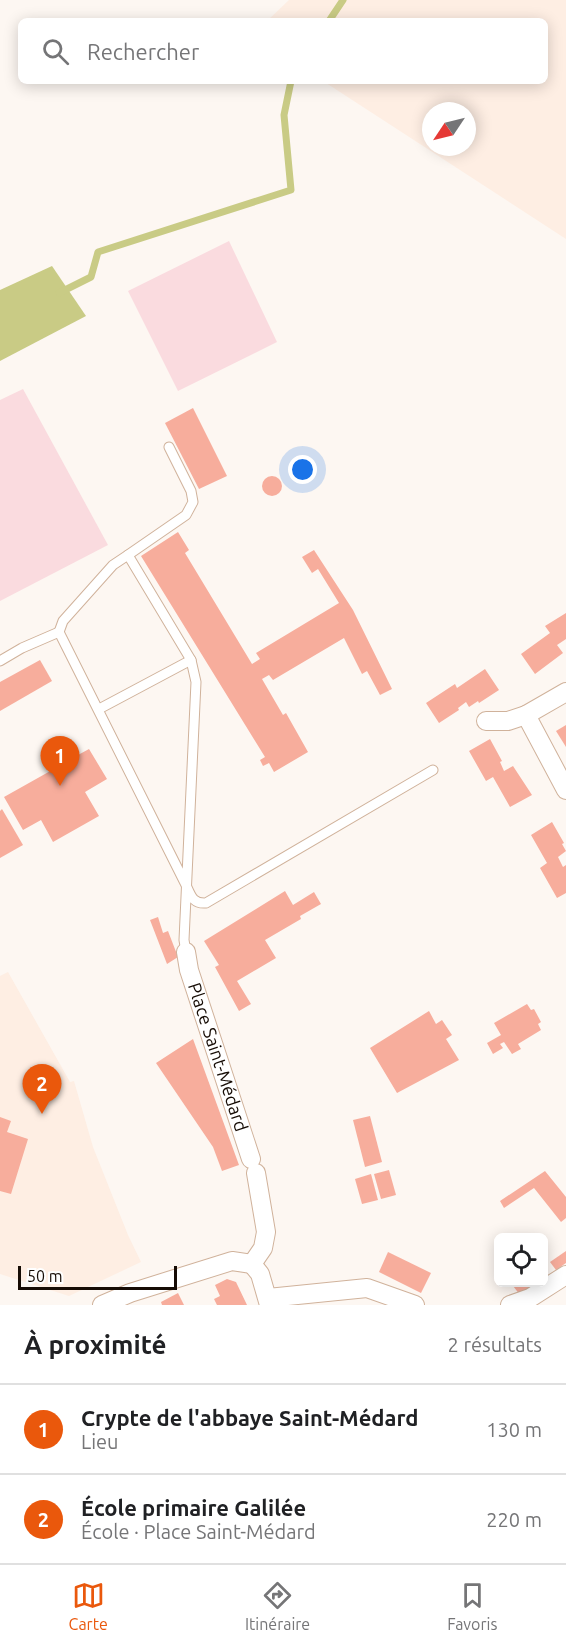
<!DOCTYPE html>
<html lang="fr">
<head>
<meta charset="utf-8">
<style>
  body { margin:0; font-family:Ubuntu,sans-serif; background:#f2f2f2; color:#202124 }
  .controls { position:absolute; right:18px; bottom:18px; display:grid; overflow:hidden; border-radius:9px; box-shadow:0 3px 15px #0003 }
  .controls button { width:54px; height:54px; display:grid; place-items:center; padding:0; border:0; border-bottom:2px solid #e0e0e0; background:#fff; color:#202124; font:30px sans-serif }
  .compass { position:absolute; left:422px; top:102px; width:54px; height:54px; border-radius:50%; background:#fff; box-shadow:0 3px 15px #0003; rotate:235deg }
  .scale { position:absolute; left:18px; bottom:15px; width:159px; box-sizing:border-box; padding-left:6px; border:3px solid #160c05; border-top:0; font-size:16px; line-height:21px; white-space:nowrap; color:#160c05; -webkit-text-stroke:4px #fff; paint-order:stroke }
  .you { position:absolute; left:303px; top:470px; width:21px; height:21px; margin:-15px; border:4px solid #fff; border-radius:50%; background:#1a73e8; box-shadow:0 0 0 9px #1a73e833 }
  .badge { display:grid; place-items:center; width:39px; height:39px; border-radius:50%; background:#ea580c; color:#fff; font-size:20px; font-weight:700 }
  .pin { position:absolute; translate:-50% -50px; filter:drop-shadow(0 2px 3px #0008) }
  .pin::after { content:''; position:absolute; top:32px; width:21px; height:18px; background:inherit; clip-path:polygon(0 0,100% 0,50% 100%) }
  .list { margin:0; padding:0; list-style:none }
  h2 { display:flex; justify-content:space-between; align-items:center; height:78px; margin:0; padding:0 24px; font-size:26px }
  h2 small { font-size:20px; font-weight:400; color:#757577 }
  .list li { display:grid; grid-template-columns:39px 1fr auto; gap:18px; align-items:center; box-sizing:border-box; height:90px; padding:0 24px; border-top:2px solid #e0e0e0 }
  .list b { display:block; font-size:22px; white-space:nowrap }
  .list p { margin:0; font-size:20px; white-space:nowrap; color:#757577 }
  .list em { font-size:20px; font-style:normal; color:#757577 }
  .icon { flex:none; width:33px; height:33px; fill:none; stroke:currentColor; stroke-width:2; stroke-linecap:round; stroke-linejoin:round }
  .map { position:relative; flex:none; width:566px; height:1305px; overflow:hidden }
  .search { position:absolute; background:#fff; box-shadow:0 3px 15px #0003; left:18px; right:18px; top:18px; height:66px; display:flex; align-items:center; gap:15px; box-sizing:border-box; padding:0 21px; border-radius:9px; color:#757577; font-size:22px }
  .sheet { height:258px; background:#fff }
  nav { display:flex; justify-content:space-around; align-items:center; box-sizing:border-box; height:84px; border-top:2px solid #e0e0e0; background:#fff; font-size:16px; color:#757577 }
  nav a { display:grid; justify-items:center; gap:3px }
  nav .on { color:#ea580c }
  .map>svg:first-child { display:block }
  .built { fill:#feeee3; fill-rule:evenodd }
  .green { fill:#fadbdf }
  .water { fill:#c9cb85 }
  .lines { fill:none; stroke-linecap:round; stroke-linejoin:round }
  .stream { stroke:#c9cb85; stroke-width:7 }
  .building { fill:#f7ad9c }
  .service-casing { stroke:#d0b29b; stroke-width:11 }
  .minor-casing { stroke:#d0b29b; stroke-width:20 }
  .service { stroke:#fff; stroke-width:9 }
  .minor { stroke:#fff; stroke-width:18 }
  .labels { text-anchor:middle; stroke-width:4.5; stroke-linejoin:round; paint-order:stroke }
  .street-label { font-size:18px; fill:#160c05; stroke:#fff }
</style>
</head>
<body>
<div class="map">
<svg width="566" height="1305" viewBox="0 0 566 1305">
  <rect width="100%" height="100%" fill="#fdf7f2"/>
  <g class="built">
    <path d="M289 0H566V239L323 81H545V21H267ZM431 111H467V147H431Z"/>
    <path d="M8 972 70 1082 74 1081 93 1147 128 1235 141 1262 69 1296 0 1274V976Z"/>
  </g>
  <g class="green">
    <path d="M229 241 277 342 178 391 128 291Z"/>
    <path d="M23 389 108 545 0 601V400Z"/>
  </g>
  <path class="water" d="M52 266 86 316 0 361V290Z"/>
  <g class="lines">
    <g class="stream">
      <path d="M329 21 343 0"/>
      <path d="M59 293 91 277 98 252 291 190 284 115 291 81"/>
    </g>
  </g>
  <g class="building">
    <path d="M193 408 227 476 199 489 165 423Z"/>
    <circle cx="272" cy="486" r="10"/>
    <path d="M178 532 189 550 185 553 252 664 260 659 256 653 339 603 318 569 312 573 302 557 314 550 353 610 392 689 380 695 367 671 362 674 344 638 273 680 269 675 262 679 283 715 286 713 308 752 274 772 269 763 263 766 260 760 265 757 141 556Z"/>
    <path d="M566 613V639L557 645 563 653 535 674 521 654 550 633 545 626Z"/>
    <path d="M40 660 52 681 0 711V682Z"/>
    <path d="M485 669 499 690 479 703 478 701 469 707 466 702 458 708 459 710 439 723 426 703 455 684 457 688Z"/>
    <path d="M566 725V747L556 731Z"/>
    <path d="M490 739 502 761 500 762 504 771 513 766 532 795 510 807 493 777 486 781 469 751Z"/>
    <path d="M64 742 74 748 78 755 89 749 107 779 85 792 99 816 53 842 41 820 23 830 4 797 61 765 56 756V747Z"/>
    <path d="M2 809 23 845 0 858V811Z"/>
    <path d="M552 822 564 843 562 844 566 851 558 857 563 867 566 865V893L557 898 540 868 547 863 531 835Z"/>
    <path d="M285 891 293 905 314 892 321 904 300 916 301 919 265 940 276 958 237 981 251 1004 239 1011 215 967 219 965 204 941Z"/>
    <path d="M158 917 163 933 168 931 178 957 167 964 150 920Z"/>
    <path d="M527 1004 531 1010 534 1009 541 1022 538 1024 541 1030 518 1044 521 1049 512 1054 504 1042 500 1044 503 1048 493 1054 487 1043 501 1035 494 1023Z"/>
    <path d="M429 1011 436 1024 442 1020 452 1035 446 1039 459 1060 397 1093 370 1048Z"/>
    <path d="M193 1039 239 1165 222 1171 213 1147 156 1063Z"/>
    <path d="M370 1116 382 1162 365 1167 353 1120Z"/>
    <path d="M0 1117 11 1121 7 1132 28 1139 11 1194 0 1191Z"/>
    <path d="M389 1170 396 1195 381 1199 374 1174Z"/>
    <path d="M545 1171 566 1197V1218L561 1222 534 1188 504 1208 500 1201Z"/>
    <path d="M371 1174 378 1200 362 1204 355 1179Z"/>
    <path d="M566 1251V1263L556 1270 550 1262Z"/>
    <path d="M388 1252 431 1273 421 1293 379 1272Z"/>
    <path d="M227 1279 236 1282 247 1305H217L214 1299 220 1296 215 1285Z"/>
    <path d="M510 1282H538L520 1295Z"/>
    <path d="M178 1293 184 1305H162L161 1302Z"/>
  </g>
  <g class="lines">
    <defs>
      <g id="service">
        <path d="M128 555 186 515 193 502 191 491 169 447"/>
        <path d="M0 661 22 648 59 632"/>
        <path d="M99 709 191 660"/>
        <path d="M186 952 184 940 196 682 191 660 128 555 113 565 63 621 59 632 186 885C191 896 193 904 206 903L433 770"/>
      </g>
      <g id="minor">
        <path d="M566 692 526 715 566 790"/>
        <path d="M486 721H508L526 715"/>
        <path id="s1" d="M186 952 189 970 251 1159"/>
        <path d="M252 1264 263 1248 266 1232 256 1173"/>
        <path d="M252 1264 260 1274 269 1305"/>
        <path d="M268 1298 367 1288 415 1305"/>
        <path d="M102 1305 130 1293 232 1261 252 1264"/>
        <path d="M510 1305 530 1298 566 1275"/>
      </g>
    </defs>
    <use href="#service" class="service-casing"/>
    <use href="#minor" class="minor-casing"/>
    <use href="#service" class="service"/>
    <use href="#minor" class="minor"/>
  </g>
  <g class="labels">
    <g class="street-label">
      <text dy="6" stroke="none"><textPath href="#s1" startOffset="110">Place Saint-Médard</textPath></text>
    </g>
  </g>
</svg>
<div class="controls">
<button><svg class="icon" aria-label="locate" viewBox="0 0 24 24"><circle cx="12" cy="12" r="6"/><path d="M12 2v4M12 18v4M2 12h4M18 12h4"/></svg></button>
</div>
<svg class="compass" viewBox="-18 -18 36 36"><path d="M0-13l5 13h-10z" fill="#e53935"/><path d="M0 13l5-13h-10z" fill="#757577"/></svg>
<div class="scale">50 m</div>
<div class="you"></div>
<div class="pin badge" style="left:60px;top:786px">1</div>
<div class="pin badge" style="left:42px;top:1114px">2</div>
<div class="search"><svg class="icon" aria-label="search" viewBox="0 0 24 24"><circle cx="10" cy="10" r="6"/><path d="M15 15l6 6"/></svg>Rechercher</div>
</div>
<section class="sheet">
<h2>À proximité<small>2 résultats</small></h2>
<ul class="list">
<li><span class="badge">1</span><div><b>Crypte de l'abbaye Saint-Médard</b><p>Lieu</p></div><em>130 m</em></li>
<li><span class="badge">2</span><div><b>École primaire Galilée</b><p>École · Place Saint-Médard</p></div><em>220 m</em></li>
</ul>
</section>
<nav>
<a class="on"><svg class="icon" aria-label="map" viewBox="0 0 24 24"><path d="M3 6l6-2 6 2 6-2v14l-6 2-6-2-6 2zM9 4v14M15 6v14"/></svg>Carte</a>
<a><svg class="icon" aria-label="directions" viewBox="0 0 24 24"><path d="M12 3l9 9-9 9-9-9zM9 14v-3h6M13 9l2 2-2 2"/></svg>Itinéraire</a>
<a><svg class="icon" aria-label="saved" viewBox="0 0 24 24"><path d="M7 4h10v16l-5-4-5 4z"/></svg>Favoris</a>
</nav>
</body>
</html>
